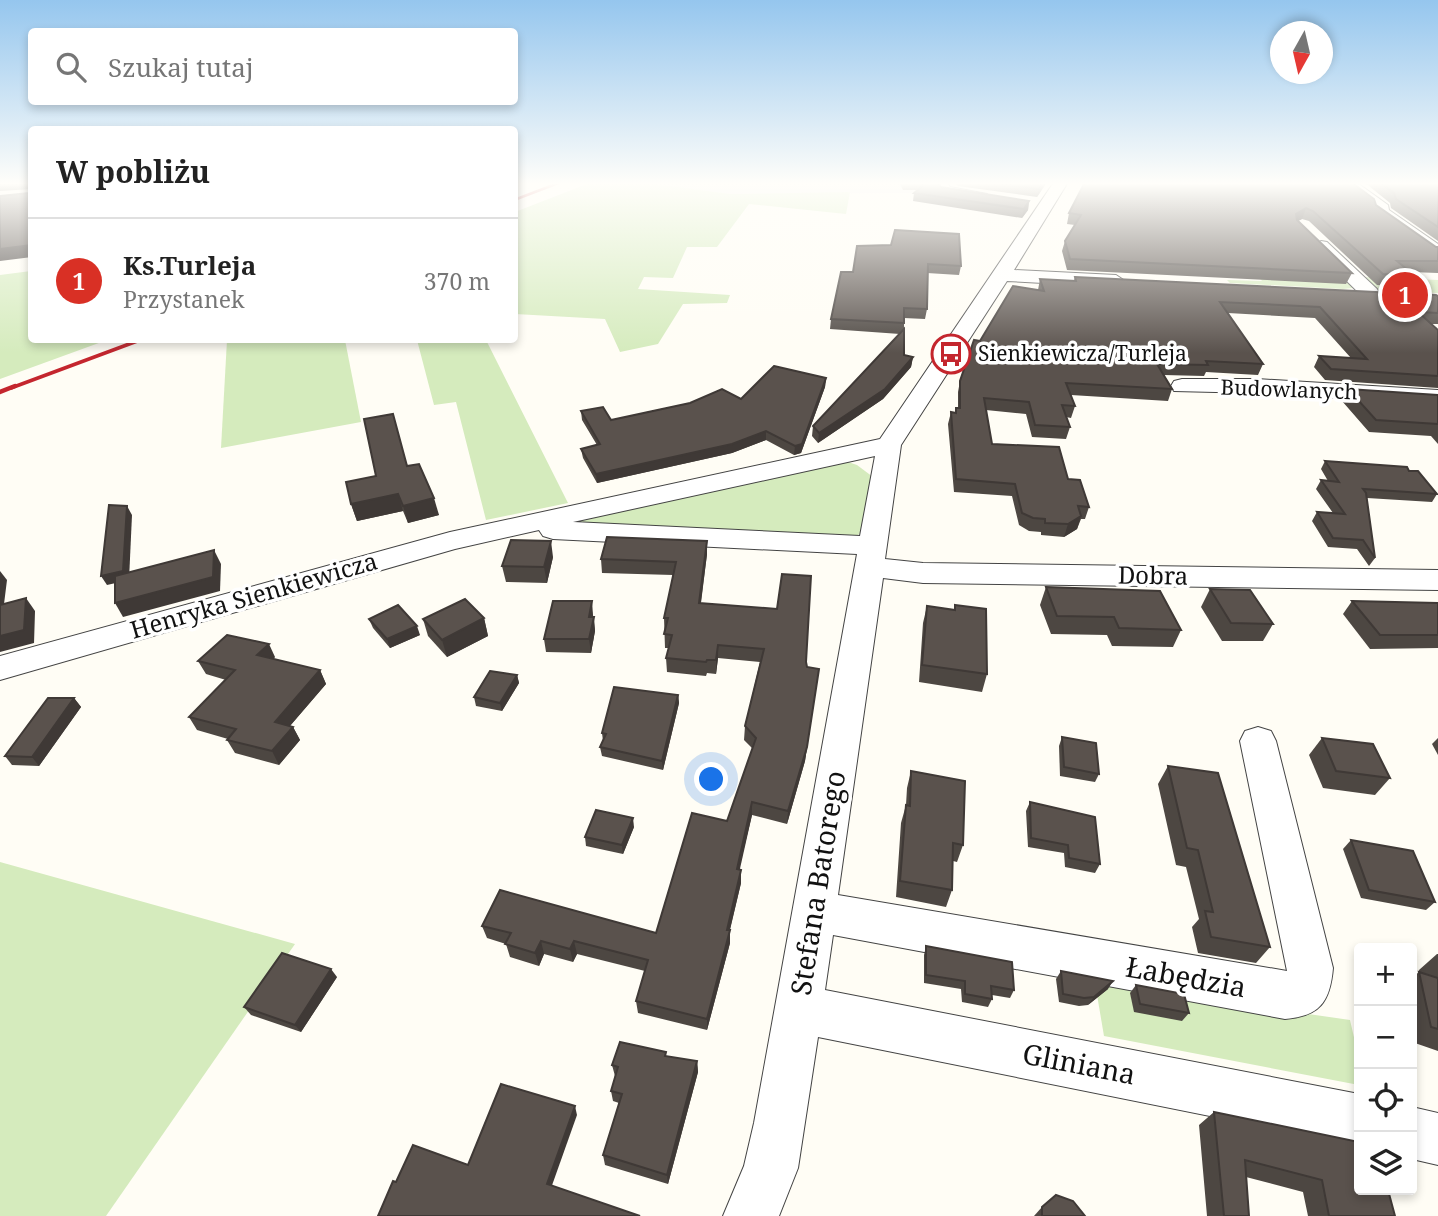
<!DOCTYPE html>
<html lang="pl">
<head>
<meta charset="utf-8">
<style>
  body { margin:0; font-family:"Noto Serif",serif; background:#f6f6f6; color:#222 }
  .controls { position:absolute; right:21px; bottom:21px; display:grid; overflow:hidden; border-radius:7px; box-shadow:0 4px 10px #0003 }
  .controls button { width:63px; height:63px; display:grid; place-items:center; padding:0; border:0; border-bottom:2px solid #e0e0e0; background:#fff; color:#222; font:35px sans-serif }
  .compass { position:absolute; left:1270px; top:21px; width:63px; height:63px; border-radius:50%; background:#fff; box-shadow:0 4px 10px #0003; rotate:188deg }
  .you { position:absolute; left:712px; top:780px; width:24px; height:24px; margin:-18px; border:5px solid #fff; border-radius:50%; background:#1a73e8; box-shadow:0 0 0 10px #1a73e833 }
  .badge { display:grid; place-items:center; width:46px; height:46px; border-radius:50%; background:#d93025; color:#fff; font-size:23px; font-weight:700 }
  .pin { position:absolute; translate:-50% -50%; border:4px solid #fff; box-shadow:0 2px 7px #0006 }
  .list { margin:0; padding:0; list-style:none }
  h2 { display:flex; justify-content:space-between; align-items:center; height:91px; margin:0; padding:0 28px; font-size:30px }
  h2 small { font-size:23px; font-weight:400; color:#767676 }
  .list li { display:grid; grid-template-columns:46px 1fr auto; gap:21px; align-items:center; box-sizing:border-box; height:126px; padding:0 28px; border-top:2px solid #e0e0e0 }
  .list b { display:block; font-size:26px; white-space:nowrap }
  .list p { margin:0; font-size:23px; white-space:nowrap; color:#767676 }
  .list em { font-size:23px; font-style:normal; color:#767676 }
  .icon { flex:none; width:38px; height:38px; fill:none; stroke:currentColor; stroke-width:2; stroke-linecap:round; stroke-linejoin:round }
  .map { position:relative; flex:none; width:1438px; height:1216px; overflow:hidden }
  .search { position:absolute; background:#fff; box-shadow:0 4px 10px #0003; left:28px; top:28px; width:490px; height:77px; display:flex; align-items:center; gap:18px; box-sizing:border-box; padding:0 24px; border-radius:7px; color:#767676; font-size:26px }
  .panel { position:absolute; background:#fff; box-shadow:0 4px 10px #0003; left:28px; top:126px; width:490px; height:217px; border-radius:7px }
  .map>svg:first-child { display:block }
  .industrial { fill:#eee6ef }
  .green { fill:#d5ebbd }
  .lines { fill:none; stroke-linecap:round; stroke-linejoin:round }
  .minor-casing { stroke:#444; stroke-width:2 }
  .minor { fill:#fff; fill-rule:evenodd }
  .rail-far2 { stroke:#c4262e; stroke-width:2.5 }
  .rail-far1 { stroke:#c4262e; stroke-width:3.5 }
  .rail { stroke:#c4262e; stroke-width:4.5 }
  .wall { fill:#4d4742 }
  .shaded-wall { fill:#3f3936 }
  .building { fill:#5a524d; stroke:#3f3936; stroke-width:2 }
  .labels { text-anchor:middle; stroke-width:7; stroke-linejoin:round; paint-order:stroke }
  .far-poi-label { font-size:21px; fill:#111; stroke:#fff; text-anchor:start }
  .far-street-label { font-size:21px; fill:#111; stroke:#fff }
  .street-label { font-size:24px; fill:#111; stroke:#fff }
  .near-street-label { font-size:28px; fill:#111; stroke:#fff }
</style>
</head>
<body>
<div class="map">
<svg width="1438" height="1216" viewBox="0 0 1438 1216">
  <rect width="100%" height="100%" fill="#fffdf5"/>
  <path class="industrial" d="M639 182H929L924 193 731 194Z"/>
  <g class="green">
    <path d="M592 182H639L731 194 850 192 846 214 749 204 717 247H687L673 278 644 277 638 289 730 295 727 303 683 304 658 344 620 352 605 319 515 314V212Z"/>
    <path d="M31 271 32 340H107L0 379V275Z"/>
    <path d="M1254 272 1344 277 1355 285 1353 288 1343 289 1230 283 1227 280 1262 281Z"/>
    <path d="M1363 277 1438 280V293L1380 291 1370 287Z"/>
    <path d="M227 340H345L361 422 221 448Z"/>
    <path d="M417 340H486L568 503 486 520 456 402 434 405Z"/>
    <path d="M845 461 857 465 873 477 864 529 857 536 577 523 578 521Z"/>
    <path d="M0 862 295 944 106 1216H0Z"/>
    <path d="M1095 983 1350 1020 1359 1059V1085L1104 1036Z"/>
  </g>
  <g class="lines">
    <defs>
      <g id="minor">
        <path d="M932 182H947L950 187 987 194 989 197 982 201 940 193Z"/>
        <path d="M1054 182H1068L1014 270 1116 275 1125 281 1116 287 1007 281 901 445 885 559 923 563 1438 570V590L923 583 883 578 838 895 1287 971 1240 741 1245 731 1258 727 1271 731 1276 741 1333 968C1330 1002 1320 1016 1285 1019L833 935 825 990 1359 1094V1146L818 1037 798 1168 779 1216H723L744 1166 754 1123 857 554 553 539 543 536 539 530 455 549 0 680V656L450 532 880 439ZM875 456 860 536 573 522Z"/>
        <path d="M1343 182H1356L1388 205 1389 210 1438 244V257L1432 256 1373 213 1372 207 1344 187Z"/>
        <path d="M1321 241 1327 242 1377 289 1379 293 1377 297H1363L1315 250 1313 246Z"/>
        <path d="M1182 379H1257L1438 390V404L1257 393 1174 391 1171 386 1174 381Z"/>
        <path d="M1412 1107 1438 1113V1165L1412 1159Z"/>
      </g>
    </defs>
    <use href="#minor" class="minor-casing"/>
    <use href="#minor" class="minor"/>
    <path class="rail-far2" d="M514 200 561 182"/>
    <path class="rail-far1" d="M11 388 140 340"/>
    <path class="rail" d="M0 392 15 386"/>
  </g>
  <g class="wall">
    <path d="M899 182H937L941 187 1029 201 1028 210 1022 218 913 201 914 193 918 190H903Z"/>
    <path d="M952 182H1047L1037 197 958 186Z"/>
    <path d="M1364 182H1438V241L1391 208 1390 203Z"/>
    <path d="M1376 205 1436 247H1438V273L1411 272 1415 276 1409 287 1377 285 1309 221 1302 219 1298 221 1352 273 1346 284 1067 270 1062 251 1065 241 1075 225 1067 224 1069 213Z"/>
    <path d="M857 246 961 266 959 275 927 273V309L925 319 904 318V355L913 357 911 367 883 399 818 443 812 436 813 426 900 334 830 329 831 319 853 272Z"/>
    <path d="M1075 277 1438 296V324H1431L1438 330V388L1325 380 1314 367 1319 356 1351 358 1315 318 1228 313 1263 364 1258 375 1206 372 1204 376 1164 375 1172 389 1168 401 1071 395 1075 406 1071 418 1066 417 1070 427 1066 439 1032 437 1026 414 986 410 992 444 1068 479 1089 507 1085 519H1081L1077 529 1064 537 1041 535V532L1029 531 1019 525 1012 496 954 492 948 424 951 412H955L956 408H958V392L960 381 980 341 1038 290 1040 279 1074 281Z"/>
    <path d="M826 378 825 387 801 453 794 455 766 440 732 453 597 483 583 458 581 449 597 445 582 420 581 411 611 420 741 399Z"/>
    <path d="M1348 389 1438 395V444L1431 436 1369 432 1342 401Z"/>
    <path d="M1325 461 1409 471 1437 494 1432 502 1367 498 1375 558 1369 566 1357 549 1328 547 1312 521 1317 512 1333 513 1316 489 1321 480 1328 481 1321 469Z"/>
    <path d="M407 466 439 515 408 523 403 511 357 521 351 504 376 476Z"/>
    <path d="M707 541V554L701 603 806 662 807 667 817 683 805 761 787 824 752 815 739 869 741 870V883L730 930V943L707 1030 638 1013 636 1001 645 971 577 954 573 962 544 954 539 966 510 957 506 944 487 938 482 926 656 933 727 821 753 749 744 740 745 726 760 662 718 658 716 674 707 673 706 676 667 672 666 658 669 648H665L664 618 673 575 602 573 601 559Z"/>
    <path d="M553 557 547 583 506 582 502 566Z"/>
    <path d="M1046 587 1181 630 1173 647 1112 646 1107 635 1051 634 1040 605Z"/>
    <path d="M1210 589 1273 624 1263 641H1222L1201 607Z"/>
    <path d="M1352 601 1438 603V648L1370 649 1343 614Z"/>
    <path d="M955 605 987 674 982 692 919 682 923 623 927 606 954 610Z"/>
    <path d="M593 615 595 631 591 653 546 652 544 639Z"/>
    <path d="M484 618 488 636 447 657 428 636 423 619Z"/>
    <path d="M369 619 420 635 390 648 373 628Z"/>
    <path d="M275 657 273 659 320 670 326 684 290 726 293 727 300 740 279 765 235 753 227 740 228 739 197 730 189 717 226 680 206 674 198 661Z"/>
    <path d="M517 675 519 683 502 711 476 706 474 697Z"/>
    <path d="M678 695 679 703 663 770 602 756 600 747 603 741 602 733Z"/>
    <path d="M74 698 81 707 39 766 12 765 5 756Z"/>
    <path d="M1062 737 1099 774 1095 782 1060 776 1059 746Z"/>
    <path d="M1322 738 1390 778 1375 795 1323 788 1309 755Z"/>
    <path d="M1438 738V755L1432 744Z"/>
    <path d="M1168 766 1270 947 1256 963 1198 953 1192 927 1199 919 1186 867 1176 865 1158 784Z"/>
    <path d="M911 771 963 845 957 862 953 861 952 890 946 907 896 897 901 823 906 805 907 788Z"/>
    <path d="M1030 802 1100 864 1095 873 1065 867 1064 853 1028 847 1026 811Z"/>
    <path d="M634 827 623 854 586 846 585 837Z"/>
    <path d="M1351 840 1435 902 1426 910 1361 898 1343 849Z"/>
    <path d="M926 946 1014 990 1010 998 992 995V999L988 1007 962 1002 961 989 924 983V955Z"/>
    <path d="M1437 954H1438V1051L1412 1042V978L1419 972V970Z"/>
    <path d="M1061 971 1108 989 1088 1005 1079 1006 1059 1002 1056 979Z"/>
    <path d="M337 977 301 1032 251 1015 244 1007Z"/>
    <path d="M1136 985 1189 1013 1182 1021 1134 1012 1130 993Z"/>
    <path d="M666 1056 697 1061 698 1072 668 1184 605 1165 603 1155 619 1103 613 1101 611 1091 615 1076 612 1065Z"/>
    <path d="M1214 1112 1395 1216H1308L1303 1192 1246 1177 1249 1216H1207L1199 1125Z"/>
    <path d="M1042 1207 1085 1216H1034Z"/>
  </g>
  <g class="shaded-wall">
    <path d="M0 182H28L32 189 0 191Z"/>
    <path d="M1043 182H1047L1037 197 1039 189Z"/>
    <path d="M1029 201 1028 210 1022 218 1024 209Z"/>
    <path d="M1306 208 1302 219 1292 224 1296 214Z"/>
    <path d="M32 245V257L0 261V249Z"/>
    <path d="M913 357 911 367 883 399 818 443 819 433Z"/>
    <path d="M826 378 825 387 801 453 794 455 795 446Z"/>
    <path d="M766 431V440L732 453 597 483 596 474Z"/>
    <path d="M398 494 403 511 357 521 351 504Z"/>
    <path d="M434 498 439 515 408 523 403 506Z"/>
    <path d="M127 506 132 515 129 580 107 585 101 576Z"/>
    <path d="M1081 516 1077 529 1064 537 1068 524Z"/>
    <path d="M551 541 553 557 547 583 544 567Z"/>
    <path d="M707 541V554L699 616V603Z"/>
    <path d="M214 550 221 564 220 591 123 617 115 603Z"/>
    <path d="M0 571 7 580 2 620 0 618Z"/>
    <path d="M26 598 35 611 34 643 0 652V636Z"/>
    <path d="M592 601 593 615 591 630 589 617Z"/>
    <path d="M594 617 595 631 591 653 589 639Z"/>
    <path d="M484 618 488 636 447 657 442 640Z"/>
    <path d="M417 626 420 635 390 648 387 639Z"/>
    <path d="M269 644 275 657 264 668 257 655Z"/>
    <path d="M718 645V658L716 674V660Z"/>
    <path d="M819 669 805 761 787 824 788 811Z"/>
    <path d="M320 670 326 684 282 735 275 722Z"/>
    <path d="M517 675 519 683 502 711 500 703Z"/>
    <path d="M678 695 679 703 663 770 662 761Z"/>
    <path d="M74 698 81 707 39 766 32 757Z"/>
    <path d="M293 727 300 740 279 765 272 751Z"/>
    <path d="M752 802V815L737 882V869Z"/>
    <path d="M633 818 634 827 623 854 622 845Z"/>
    <path d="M741 870V883L728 937 730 930V943L707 1030V1019Z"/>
    <path d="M541 941 544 954 539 966 535 953Z"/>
    <path d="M574 941 577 954 573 962 570 949Z"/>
    <path d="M331 969 337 977 301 1032 295 1025Z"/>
    <path d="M1113 981 1108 989 1088 1005 1094 997Z"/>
    <path d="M697 1061 698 1072 668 1184 667 1175Z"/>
    <path d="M575 1106 577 1115 550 1191 547 1184Z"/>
  </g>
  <g class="building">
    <path d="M30 182H32V245L0 249V196L29 193Z"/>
    <path d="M927 182H937L941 187 1029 201 1024 209 914 193Z"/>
    <path d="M990 182H1043L1039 189Z"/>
    <path d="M1085 182H1351L1374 199 1376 205 1436 247H1438V261H1397L1415 276 1383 274 1313 211 1306 208 1296 214 1297 220 1352 273 1070 259 1065 241 1081 215 1069 213Z"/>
    <path d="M1380 182H1438V227L1396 199 1394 193Z"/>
    <path d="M895 230 959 234 961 266 928 264 927 309 904 308V323L831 319 841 272H853L857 246 891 245Z"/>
    <path d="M1075 277 1436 295 1438 296V313L1418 312 1438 330V376L1331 369 1319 356 1367 359 1320 307 1220 302 1263 364 1206 361 1208 365 1157 364 1172 389 1066 383 1075 406 1062 405 1070 427 1035 425 1029 402 984 398 992 444 1059 447 1068 479 1080 480 1089 507 1078 506 1081 516 1068 524 1045 523V519L1033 518 1022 513 1015 484 956 479 951 412 956 413V408H960V381L974 340 980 341 1013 286 1044 291 1040 279 1076 281Z"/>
    <path d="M904 329V355L913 357 885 389 819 433 813 426Z"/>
    <path d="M774 366 826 378 802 444 795 446 766 431 732 444 596 474 581 449 600 444 581 411 603 407 611 420 690 403 722 389 741 399Z"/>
    <path d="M1348 389 1438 395V424L1376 420Z"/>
    <path d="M393 414 407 466 419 464 434 498 403 506 398 494 351 504 346 482 376 476 364 419Z"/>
    <path d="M1325 461 1407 467 1409 471H1418L1437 494 1363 489 1366 493 1375 558 1363 540 1333 538 1317 512 1345 514 1321 480 1339 482Z"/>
    <path d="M109 505 127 506 123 571 101 576Z"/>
    <path d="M607 537 707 541 699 603 777 609 782 574 811 576 806 662 807 667 819 669 807 747 788 811 752 802 737 869 741 870 727 930H730L707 1019 636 1001 648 960 574 941 570 949 541 941 535 953 505 944 511 933 482 926 500 890 656 933 692 813 727 821 756 738 745 726 764 649 718 645 716 660H707L706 662 666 658 672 635 664 634 668 618H664L676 562 601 559Z"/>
    <path d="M511 540 551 541 544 567 502 566Z"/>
    <path d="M214 550 213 577 115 603V576Z"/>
    <path d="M1046 587 1160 591 1181 630 1119 628 1114 617 1057 616Z"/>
    <path d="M1210 589 1250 590 1273 624 1231 623Z"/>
    <path d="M26 598 24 630 0 636V605Z"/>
    <path d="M465 599 484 618 442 640 423 619Z"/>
    <path d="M553 601H592L589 617H594L589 639H544Z"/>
    <path d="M1352 601 1438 603V635H1380Z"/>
    <path d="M398 605 417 626 387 639 369 619Z"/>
    <path d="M955 605 986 609 987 674 922 665 927 606 955 610Z"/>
    <path d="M227 635 269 644 257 655 320 670 275 722 293 727 272 751 227 740 236 729 189 717 235 670 198 661Z"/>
    <path d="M490 671 517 675 500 703 474 697Z"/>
    <path d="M614 687 678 695 662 761 600 747 606 734 602 733Z"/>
    <path d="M48 698H74L32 757 5 756Z"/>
    <path d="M1062 737 1096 743 1099 774 1064 767Z"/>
    <path d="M1322 738 1373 744 1390 778 1336 771Z"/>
    <path d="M1168 766 1218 773 1270 947 1211 937 1205 911 1213 912 1198 850 1187 848Z"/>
    <path d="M911 771 965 781 963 845 953 843 952 890 900 881 906 805 910 806Z"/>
    <path d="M1030 802 1095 817 1100 864 1069 858 1068 845 1031 838Z"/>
    <path d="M596 810 633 818 622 845 585 837Z"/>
    <path d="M1351 840 1413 851 1435 902 1369 890Z"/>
    <path d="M926 946 1012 962 1014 990 991 986 992 999 965 994V981L926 975Z"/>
    <path d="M282 953 331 969 295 1025 244 1007Z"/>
    <path d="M1061 971 1113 981 1094 997 1084 998 1063 994Z"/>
    <path d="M1419 972 1438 978V1029L1431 1027Z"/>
    <path d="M1136 985 1184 994 1189 1013 1140 1004Z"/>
    <path d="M620 1042 666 1052 665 1056 697 1061 667 1175 603 1155 622 1094 611 1091 618 1067 612 1065Z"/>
    <path d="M501 1084 575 1106 547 1184 640 1216H378L393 1181 396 1182 413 1145 468 1165Z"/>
    <path d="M1214 1112 1359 1142V1190H1388L1395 1216H1329L1322 1180 1245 1160 1249 1216H1224Z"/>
    <path d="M1056 1195 1073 1201 1085 1216H1042V1207Z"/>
  </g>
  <linearGradient id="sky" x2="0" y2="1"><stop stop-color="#95c6ee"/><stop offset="0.52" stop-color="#fffefa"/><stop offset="1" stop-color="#fffefa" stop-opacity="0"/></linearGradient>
  <rect width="1438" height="353" fill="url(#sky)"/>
  <defs>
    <symbol id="bus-ring" viewBox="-11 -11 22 22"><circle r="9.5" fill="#fff" stroke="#c4262e" stroke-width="1.5"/><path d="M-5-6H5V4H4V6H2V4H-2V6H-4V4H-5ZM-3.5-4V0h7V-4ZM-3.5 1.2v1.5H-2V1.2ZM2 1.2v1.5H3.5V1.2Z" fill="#c4262e"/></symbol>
  </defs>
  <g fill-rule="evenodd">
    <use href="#bus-ring" x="929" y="332" width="44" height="44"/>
  </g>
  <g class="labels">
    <g class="far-poi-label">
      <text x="978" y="361">Sienkiewicza/Turleja</text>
    </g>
    <g class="far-street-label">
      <text transform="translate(1289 390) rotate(2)" y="7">Budowlanych</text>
    </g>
    <g class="street-label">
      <text transform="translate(1153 576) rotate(1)" y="8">Dobra</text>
      <text transform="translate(254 596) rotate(-16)" y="8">Henryka Sienkiewicza</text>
    </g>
    <g class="near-street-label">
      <text transform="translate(818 883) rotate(-81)" y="10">Stefana Batorego</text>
      <text transform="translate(1186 977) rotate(10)" y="10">Łabędzia</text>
      <text transform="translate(1079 1064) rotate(11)" y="10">Gliniana</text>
    </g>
  </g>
</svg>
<div class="controls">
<button>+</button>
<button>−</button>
<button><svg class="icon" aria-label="locate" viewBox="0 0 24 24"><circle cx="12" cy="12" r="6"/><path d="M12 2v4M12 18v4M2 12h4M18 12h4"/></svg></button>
<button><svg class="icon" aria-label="layers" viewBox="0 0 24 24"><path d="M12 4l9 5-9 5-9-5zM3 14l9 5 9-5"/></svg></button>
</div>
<svg class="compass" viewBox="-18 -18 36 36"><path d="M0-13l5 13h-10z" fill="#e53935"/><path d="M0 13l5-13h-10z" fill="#767676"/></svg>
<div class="you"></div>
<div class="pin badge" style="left:1405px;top:295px">1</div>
<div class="search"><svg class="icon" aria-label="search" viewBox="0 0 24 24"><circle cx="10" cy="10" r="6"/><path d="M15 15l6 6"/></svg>Szukaj tutaj</div>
<section class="panel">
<h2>W pobliżu<small></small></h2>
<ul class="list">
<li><span class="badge">1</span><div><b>Ks.Turleja</b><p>Przystanek</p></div><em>370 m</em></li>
</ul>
</section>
</div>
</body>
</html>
